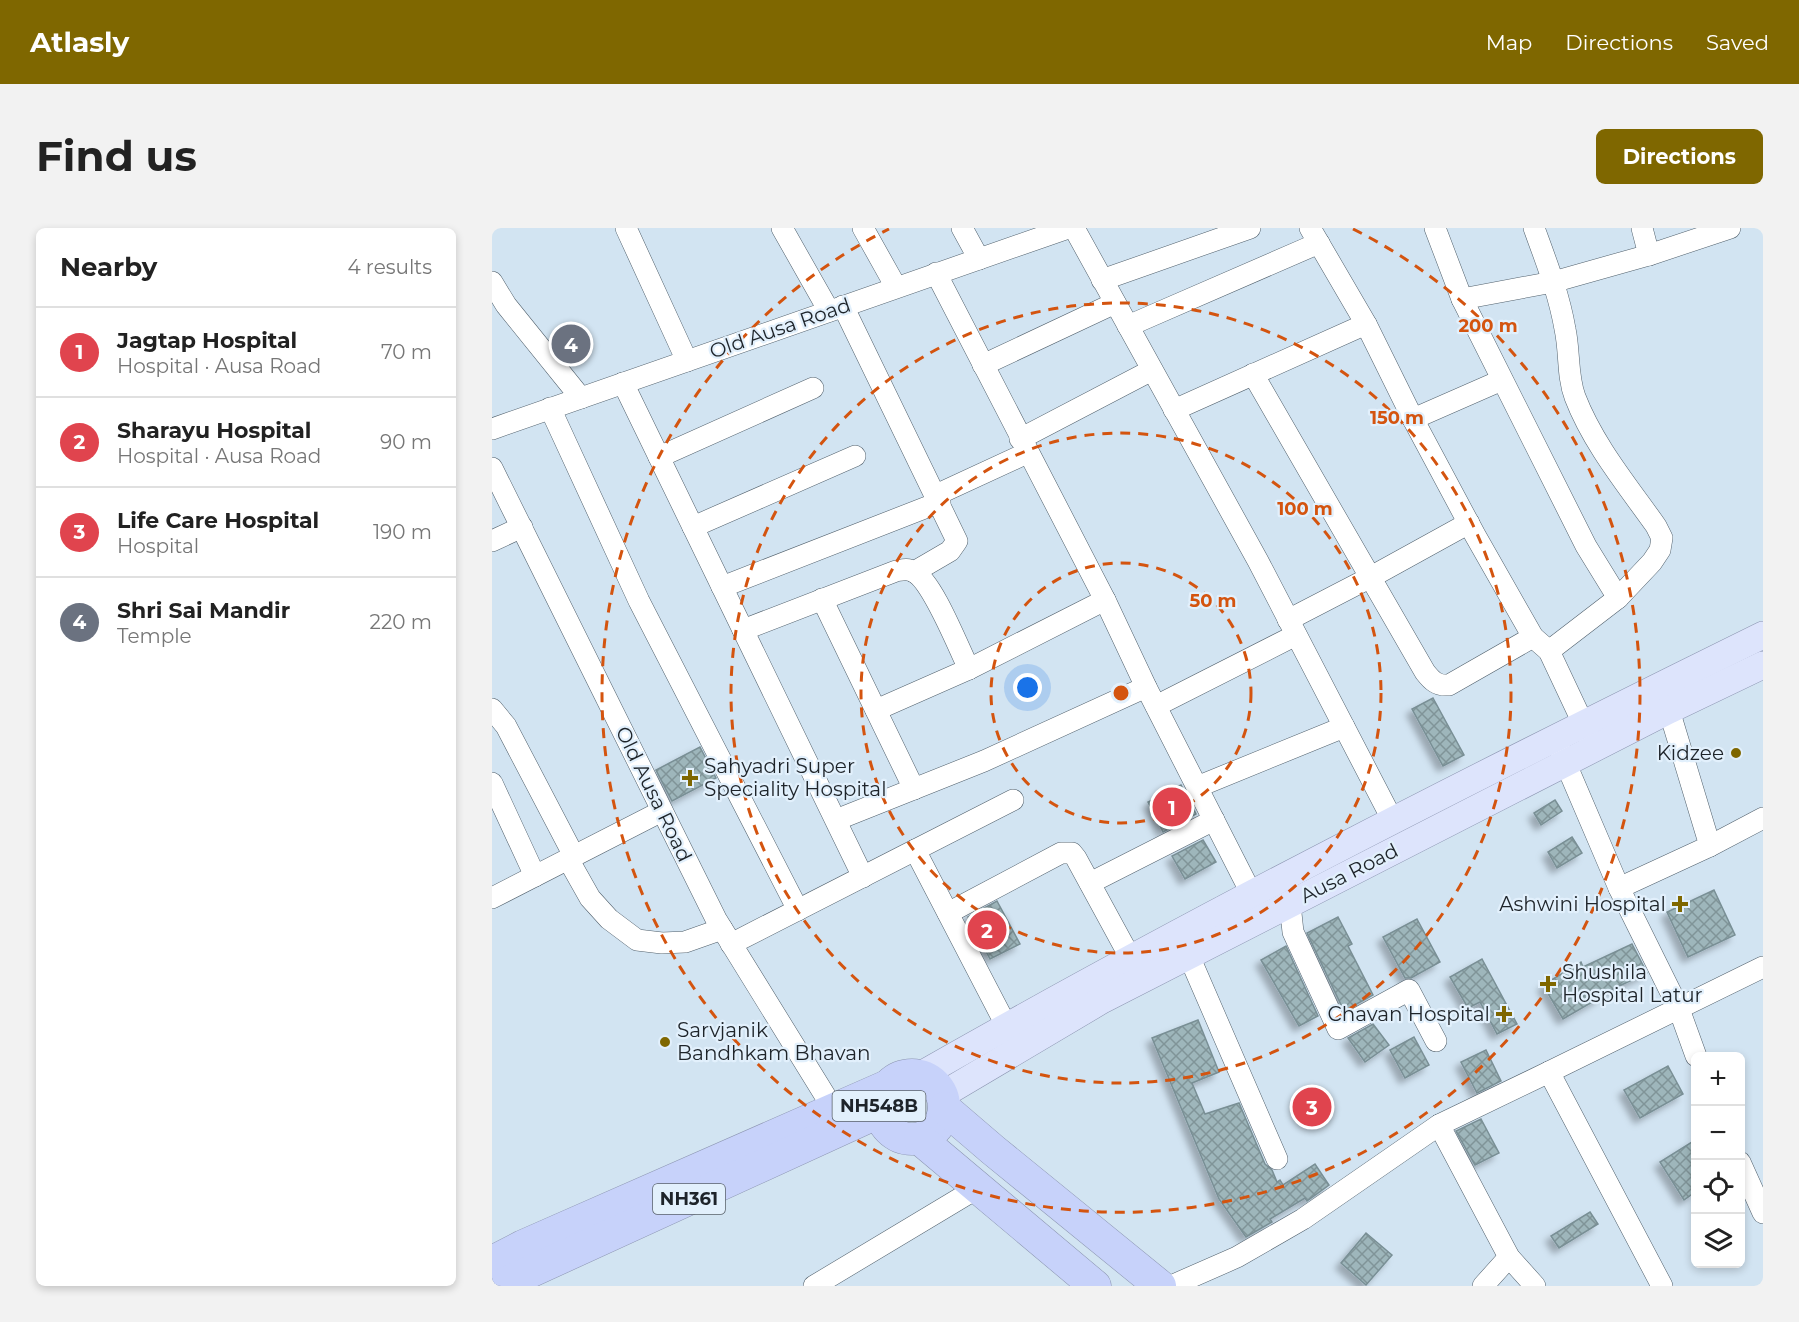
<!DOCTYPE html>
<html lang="en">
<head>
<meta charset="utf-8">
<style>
  body { margin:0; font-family:Montserrat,sans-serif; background:#f2f2f2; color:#222 }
  .controls { position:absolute; right:18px; bottom:18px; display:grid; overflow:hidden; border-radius:9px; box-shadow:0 3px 9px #0003 }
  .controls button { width:54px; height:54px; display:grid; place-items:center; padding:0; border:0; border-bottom:2px solid #e0e0e0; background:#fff; color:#222; font:30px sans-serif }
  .you { position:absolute; left:536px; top:460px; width:21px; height:21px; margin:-15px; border:4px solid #fff; border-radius:50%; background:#1a73e8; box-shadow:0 0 0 9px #1a73e833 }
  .badge { display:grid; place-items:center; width:39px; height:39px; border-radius:50%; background:#7f6700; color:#fff; font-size:20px; font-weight:700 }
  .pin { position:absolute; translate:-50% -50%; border:3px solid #fff; box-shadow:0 2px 6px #0006 }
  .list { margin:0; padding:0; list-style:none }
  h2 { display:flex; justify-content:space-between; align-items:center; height:78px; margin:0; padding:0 24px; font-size:26px }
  h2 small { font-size:20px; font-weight:400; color:#767676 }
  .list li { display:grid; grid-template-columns:39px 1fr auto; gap:18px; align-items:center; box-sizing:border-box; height:90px; padding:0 24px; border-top:2px solid #e0e0e0 }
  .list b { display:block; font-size:22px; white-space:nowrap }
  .list p { margin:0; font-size:20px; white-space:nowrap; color:#767676 }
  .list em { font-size:20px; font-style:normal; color:#767676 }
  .icon { flex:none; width:33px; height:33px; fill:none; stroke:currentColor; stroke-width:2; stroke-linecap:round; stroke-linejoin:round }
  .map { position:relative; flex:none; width:1271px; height:1058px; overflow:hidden; border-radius:9px }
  header { display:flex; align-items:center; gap:36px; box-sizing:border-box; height:84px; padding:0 30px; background:#7f6700; color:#fff }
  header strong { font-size:28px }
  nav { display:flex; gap:33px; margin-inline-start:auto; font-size:21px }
  .intro { display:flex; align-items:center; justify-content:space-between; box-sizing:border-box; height:144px; padding:0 36px }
  h1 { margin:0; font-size:42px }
  .button { padding:15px 27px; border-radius:9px; background:#7f6700; color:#fff; font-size:21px; font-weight:700 }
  main { display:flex; gap:36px; padding:0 36px }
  aside { flex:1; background:#fff; border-radius:9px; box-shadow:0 3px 9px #0003 }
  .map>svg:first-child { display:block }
  .building { fill:url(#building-cross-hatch); stroke:#798f95; stroke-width:1.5; filter:url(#shadow) }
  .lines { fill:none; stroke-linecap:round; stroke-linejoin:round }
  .minor-casing { stroke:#51606c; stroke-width:22 }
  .major-casing { stroke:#8c95b1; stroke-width:28 }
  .highway-casing { stroke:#8c95b1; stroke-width:33 }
  .minor { stroke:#fff; stroke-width:21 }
  .major { stroke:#dde4fc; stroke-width:27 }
  .highway { stroke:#c7d2fa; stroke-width:32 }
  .ring { fill:none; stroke:#d4540f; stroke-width:3; stroke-dasharray:10 8 }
  .poi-dot { fill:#7f6700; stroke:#e2f0fc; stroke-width:2 }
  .labels { text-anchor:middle; stroke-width:4.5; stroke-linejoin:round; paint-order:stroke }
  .shield { fill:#e2f0fc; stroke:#596169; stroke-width:1.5 }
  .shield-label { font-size:18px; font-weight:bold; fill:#1e242a }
  .street-label { font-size:20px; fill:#1e242a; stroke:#e2f0fc }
  .poi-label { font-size:20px; fill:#1e242a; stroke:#e2f0fc; text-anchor:end }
  .centre { fill:#d4540f; stroke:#e2f0fc; stroke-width:3 }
  .ring-label { font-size:18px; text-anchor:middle; font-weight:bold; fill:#d4540f; stroke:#e2f0fc; stroke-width:4.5; stroke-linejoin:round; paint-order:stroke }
</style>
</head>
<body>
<header>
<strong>Atlasly</strong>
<nav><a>Map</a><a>Directions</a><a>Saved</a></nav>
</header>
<div class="intro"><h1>Find us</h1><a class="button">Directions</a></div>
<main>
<aside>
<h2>Nearby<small>4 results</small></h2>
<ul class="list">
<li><span class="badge" style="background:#e0444e">1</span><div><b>Jagtap Hospital</b><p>Hospital · Ausa Road</p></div><em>70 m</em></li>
<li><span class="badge" style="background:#e0444e">2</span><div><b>Sharayu Hospital</b><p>Hospital · Ausa Road</p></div><em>90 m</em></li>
<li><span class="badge" style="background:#e0444e">3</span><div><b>Life Care Hospital</b><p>Hospital</p></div><em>190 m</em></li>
<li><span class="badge" style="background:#6b7280">4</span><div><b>Shri Sai Mandir</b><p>Temple</p></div><em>220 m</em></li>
</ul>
</aside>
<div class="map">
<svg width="1271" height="1058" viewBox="0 0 1271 1058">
  <defs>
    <pattern id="building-cross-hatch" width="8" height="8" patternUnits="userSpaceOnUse" patternTransform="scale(1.5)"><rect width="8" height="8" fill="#9eb6bb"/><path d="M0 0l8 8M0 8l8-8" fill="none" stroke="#809498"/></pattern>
    <filter id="shadow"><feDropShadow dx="-5.5" dy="5.5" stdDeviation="3" flood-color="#0004"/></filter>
  </defs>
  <rect width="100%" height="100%" fill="#d2e4f2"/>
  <g class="building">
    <path d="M941 470 972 527 951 538 920 481Z"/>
    <path d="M208 519 224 550 180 573 164 542Z"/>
    <path d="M689 557 704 586 671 604 656 574Z"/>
    <path d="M1063 572 1070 583 1049 597 1042 585Z"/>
    <path d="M1080 609 1090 625 1065 640 1056 624Z"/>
    <path d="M711 612 724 634 693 651 680 628Z"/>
    <path d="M1222 662 1243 707 1196 729 1175 684Z"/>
    <path d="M505 673 528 716 498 731 476 689Z"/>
    <path d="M846 689 860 716 856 718 881 767 852 783 815 705Z"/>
    <path d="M925 691 948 734 919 750H913L891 709Z"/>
    <path d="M1140 716 1155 745 1108 767 1109 769 1071 791 1051 757 1089 734 1091 739Z"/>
    <path d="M794 718 826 788 807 798 769 732Z"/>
    <path d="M990 731 1025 796 1005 806 988 774 976 780 958 749Z"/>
    <path d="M706 792 727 844 700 855 713 886 747 875 773 936 780 942 785 954 788 952 791 957 823 936 837 957 815 973 813 970 778 991 780 994 754 1009 727 971 660 810Z"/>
    <path d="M881 796 897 817 873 834 856 810Z"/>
    <path d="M922 809 937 837 913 850 898 822Z"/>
    <path d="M994 822 1009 853 985 865 969 834Z"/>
    <path d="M1176 838 1191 866 1148 890 1132 862Z"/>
    <path d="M989 891 1007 925 983 937 964 903Z"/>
    <path d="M1203 912V964L1192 972 1168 934Z"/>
    <path d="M1098 984 1106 996 1067 1020 1059 1008Z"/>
    <path d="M874 1005 900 1027 874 1057 849 1035Z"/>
  </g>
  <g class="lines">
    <defs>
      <g id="minor">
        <path d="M134 0 195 133"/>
        <path d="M290 0 337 83"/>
        <path d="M371 0 404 59"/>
        <path d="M470 0 487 31"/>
        <path d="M582 0 766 333 901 593"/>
        <path d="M818 0 874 96 921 191 983 307 1041 409 1057 423 1097 508"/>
        <path d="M943 0 970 71 1094 318 1126 370"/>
        <path d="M1042 0C1054 33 1067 66 1073 101 1078 124 1075 148 1083 169 1101 216 1135 257 1164 298L1170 310 1168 322 1160 334 1126 370 1057 423"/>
        <path d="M1150 0 1157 27 1238 0"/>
        <path d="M444 45 613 372 654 459 759 665"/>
        <path d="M610 52 758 0"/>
        <path d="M0 54 14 77 89 170"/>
        <path d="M970 71 1061 54 1157 27"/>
        <path d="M351 78 465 313 458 323 422 344"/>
        <path d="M636 98 827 15"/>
        <path d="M491 137 623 75"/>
        <path d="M761 146 933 444C940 453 945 458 957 457L1041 409"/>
        <path d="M131 155 371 649"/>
        <path d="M58 180 147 373 306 682"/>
        <path d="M682 182 874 96"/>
        <path d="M921 191 1010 152"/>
        <path d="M0 201 576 0"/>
        <path d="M528 211 660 142"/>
        <path d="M167 229 321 160"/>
        <path d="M0 240 224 691 342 882"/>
        <path d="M444 267 535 225"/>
        <path d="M201 299 363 228"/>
        <path d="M0 313 30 299"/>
        <path d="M230 359 448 274"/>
        <path d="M330 371 422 561"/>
        <path d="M796 392 879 349 977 295"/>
        <path d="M251 402 404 343C410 342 416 340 422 344 441 354 466 419 477 441"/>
        <path d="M664 478 804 407"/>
        <path d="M0 481 14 498 82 628"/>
        <path d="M384 482 477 441 613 372"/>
        <path d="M1068 522 1127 660 1187 781 1204 828"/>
        <path d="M0 555 43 648"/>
        <path d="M705 559 852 499"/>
        <path d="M344 592 492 533 654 459"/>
        <path d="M1218 618 1271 590"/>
        <path d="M423 622 515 799"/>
        <path d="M76 631 98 670 117 691 145 712 170 715 193 714 230 701"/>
        <path d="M598 655 722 592"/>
        <path d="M1127 660 1218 618 1177 482"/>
        <path d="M0 670 170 583"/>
        <path d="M798 676 801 704 846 801 917 762 944 813"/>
        <path d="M456 685 569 625H580L584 630 639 731"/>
        <path d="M239 716 521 572"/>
        <path d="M697 728 785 931"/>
        <path d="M1057 844 1271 739"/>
        <path d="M947 897 1017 1029 1043 1058"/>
        <path d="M1248 934 1271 985"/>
        <path d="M322 1058 487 959"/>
        <path d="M679 1058 745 1029 811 991 947 897 1057 844 1170 1058"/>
        <path d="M991 1058 1017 1029"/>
      </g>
      <g id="major">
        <path d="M429 847C704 690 987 547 1271 407"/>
        <path d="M450 867 610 772 1177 482 1271 437"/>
      </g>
      <g id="highway">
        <circle cx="420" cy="879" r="32"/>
        <path d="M452 880 501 922 668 1058"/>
        <path d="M428 911 603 1058"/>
        <path d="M0 1034 31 1018 393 859"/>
        <path d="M7 1058 387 884"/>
      </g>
    </defs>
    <use href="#minor" class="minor-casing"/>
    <use href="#major" class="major-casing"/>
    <use href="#highway" class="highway-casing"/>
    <use href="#minor" class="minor"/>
    <use href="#major" class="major"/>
    <use href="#highway" class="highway"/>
  </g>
  <g class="ring">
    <circle cx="629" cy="465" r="130"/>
    <circle cx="629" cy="465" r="260"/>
    <circle cx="629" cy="465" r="390"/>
    <path d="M861 1A519 519 0 1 1 397 1"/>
  </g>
  <g class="poi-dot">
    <circle cx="1244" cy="525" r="6"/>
    <path d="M195 541h6v6h6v6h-6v6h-6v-6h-6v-6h6z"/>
    <path d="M1185 667h6v6h6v6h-6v6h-6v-6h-6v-6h6z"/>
    <path d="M1053 747h6v6h6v6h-6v6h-6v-6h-6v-6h6z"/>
    <path d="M1009 777h6v6h6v6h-6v6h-6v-6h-6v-6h6z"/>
    <circle cx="173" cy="814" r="6"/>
  </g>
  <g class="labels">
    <g class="shield">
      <rect x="340.5" y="863" width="93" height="30" rx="4.5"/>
      <rect x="161" y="956" width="72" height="30" rx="4.5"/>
    </g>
    <g class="shield-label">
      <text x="387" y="884">NH548B</text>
      <text x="197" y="977">NH361</text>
    </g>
    <g class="street-label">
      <text transform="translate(288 100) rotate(-19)" y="7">Old Ausa Road</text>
      <text transform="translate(162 566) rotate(64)" y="7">Old Ausa Road</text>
      <text transform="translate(857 645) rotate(-27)" y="7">Ausa Road</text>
    </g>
    <g class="poi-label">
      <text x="1232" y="532">Kidzee</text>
      <text x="212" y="545" text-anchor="start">Sahyadri Super<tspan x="212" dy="23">Speciality Hospital</tspan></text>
      <text x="1174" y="683">Ashwini Hospital</text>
      <text x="1070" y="751" text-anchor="start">Shushila<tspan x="1070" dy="23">Hospital Latur</tspan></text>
      <text x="998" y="793">Chavan Hospital</text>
      <text x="185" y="809" text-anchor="start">Sarvjanik<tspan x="185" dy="23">Bandhkam Bhavan</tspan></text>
    </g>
  </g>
  <circle cx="629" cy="465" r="9" class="centre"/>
  <g class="ring-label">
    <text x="996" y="104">200 m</text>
    <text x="905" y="196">150 m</text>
    <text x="813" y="287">100 m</text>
    <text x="721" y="379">50 m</text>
  </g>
</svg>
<div class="controls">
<button>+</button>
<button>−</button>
<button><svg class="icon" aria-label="locate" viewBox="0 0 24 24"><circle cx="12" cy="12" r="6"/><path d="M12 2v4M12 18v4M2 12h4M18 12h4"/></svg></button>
<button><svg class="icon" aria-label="layers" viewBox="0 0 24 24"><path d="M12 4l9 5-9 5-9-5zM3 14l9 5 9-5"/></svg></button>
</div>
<div class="you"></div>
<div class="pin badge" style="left:680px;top:579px;background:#e0444e">1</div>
<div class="pin badge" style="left:495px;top:702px;background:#e0444e">2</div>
<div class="pin badge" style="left:820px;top:879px;background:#e0444e">3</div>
<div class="pin badge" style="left:79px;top:116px;background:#6b7280">4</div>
</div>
</main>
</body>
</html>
